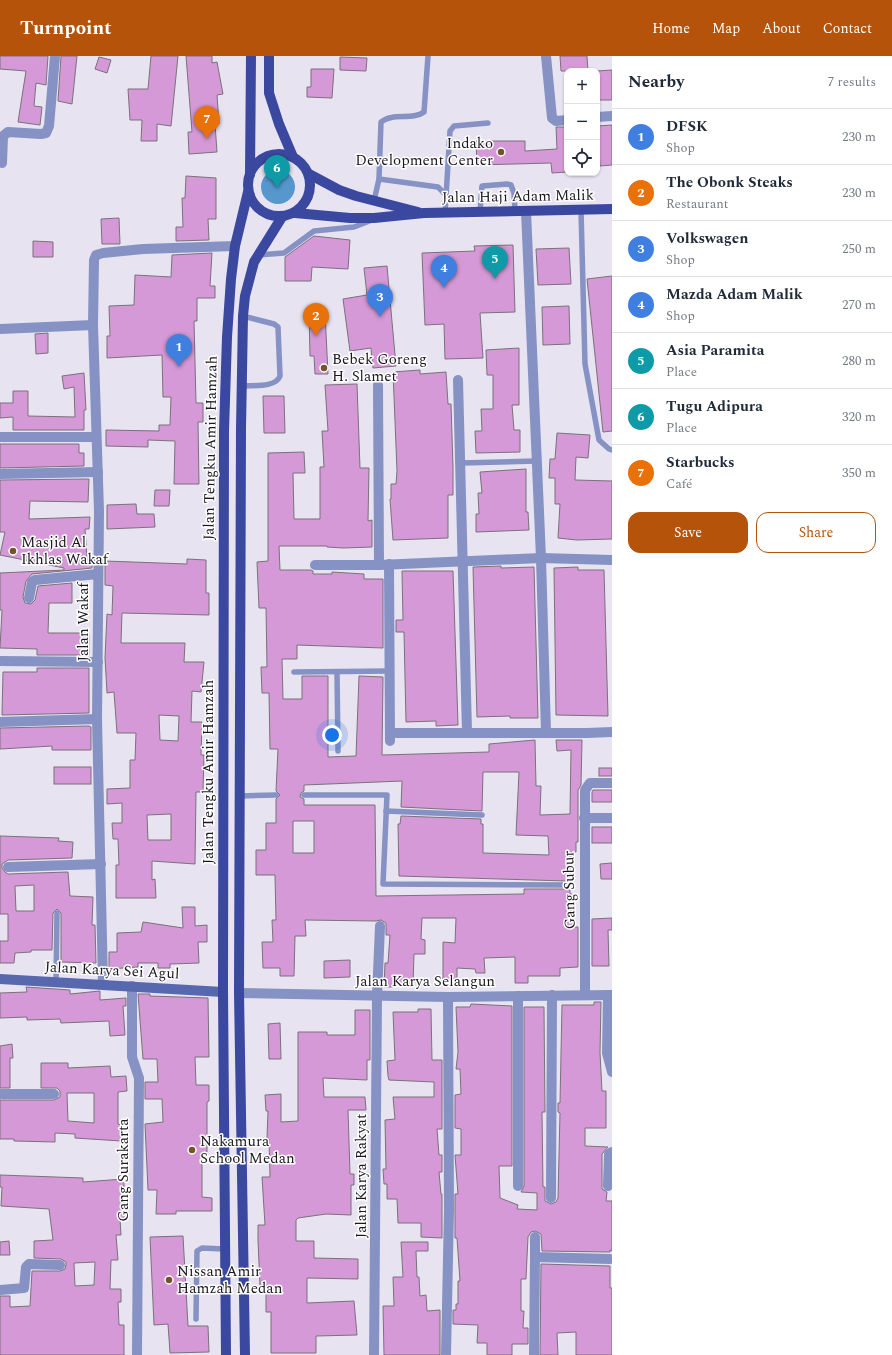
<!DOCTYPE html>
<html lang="en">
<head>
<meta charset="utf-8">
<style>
  body { margin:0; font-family:Spectral,serif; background:#f6f6f7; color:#1f2937 }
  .controls { position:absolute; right:12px; top:12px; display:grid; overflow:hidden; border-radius:8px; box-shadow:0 1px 3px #0004 }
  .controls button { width:36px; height:36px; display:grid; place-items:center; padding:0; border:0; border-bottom:1px solid #e0e1e3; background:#fff; color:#1f2937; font:20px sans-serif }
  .you { position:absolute; left:332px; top:679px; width:14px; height:14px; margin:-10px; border:3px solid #fff; border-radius:50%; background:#1a73e8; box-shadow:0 0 0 6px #1a73e833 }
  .badge { display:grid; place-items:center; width:26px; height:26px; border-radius:50%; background:#b45309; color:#fff; font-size:13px; font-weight:700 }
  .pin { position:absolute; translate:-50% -33px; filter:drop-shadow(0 1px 2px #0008) }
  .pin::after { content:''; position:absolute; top:21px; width:14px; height:12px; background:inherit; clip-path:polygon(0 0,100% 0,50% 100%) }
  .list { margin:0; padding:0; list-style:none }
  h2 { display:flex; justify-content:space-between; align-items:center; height:52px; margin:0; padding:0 16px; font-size:17px }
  h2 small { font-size:13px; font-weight:400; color:#747a83 }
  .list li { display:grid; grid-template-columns:26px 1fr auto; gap:12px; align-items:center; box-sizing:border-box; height:56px; padding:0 16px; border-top:1px solid #e0e1e3 }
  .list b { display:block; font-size:15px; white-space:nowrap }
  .list p { margin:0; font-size:13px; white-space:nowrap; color:#747a83 }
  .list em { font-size:13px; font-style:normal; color:#747a83 }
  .actions { display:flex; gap:8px; padding:12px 16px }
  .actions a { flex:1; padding:9px 0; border:1px solid #b45309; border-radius:12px; text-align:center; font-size:14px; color:#b45309 }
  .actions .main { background:#b45309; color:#fff }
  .icon { flex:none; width:22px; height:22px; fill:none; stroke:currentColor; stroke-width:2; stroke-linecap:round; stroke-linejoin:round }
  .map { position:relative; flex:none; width:612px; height:1299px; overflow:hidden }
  header { display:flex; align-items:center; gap:24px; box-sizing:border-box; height:56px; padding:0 20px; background:#b45309; color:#fff }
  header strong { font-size:19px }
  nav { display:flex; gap:22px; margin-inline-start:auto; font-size:14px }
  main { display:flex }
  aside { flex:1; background:#fff }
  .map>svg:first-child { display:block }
  .water { fill:#5697ce }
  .building { fill:#d499d6; stroke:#7b717b; fill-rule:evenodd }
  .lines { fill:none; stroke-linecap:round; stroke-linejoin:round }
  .service { stroke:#8592c3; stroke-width:5.5 }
  .minor { stroke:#8592c3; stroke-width:10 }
  .tertiary { stroke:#8592c3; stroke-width:10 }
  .secondary { stroke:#5868af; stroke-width:10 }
  .primary { stroke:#3a489f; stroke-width:10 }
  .poi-dot { fill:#735429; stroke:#fff; stroke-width:1.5 }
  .labels { text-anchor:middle; stroke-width:3; stroke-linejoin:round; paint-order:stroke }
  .poi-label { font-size:15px; fill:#1a181d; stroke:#fff; text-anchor:start }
  .street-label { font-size:15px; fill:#1a181d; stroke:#fff }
</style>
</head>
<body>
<header>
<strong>Turnpoint</strong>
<nav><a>Home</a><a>Map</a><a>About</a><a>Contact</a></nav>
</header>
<main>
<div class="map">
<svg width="612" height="1299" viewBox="0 0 612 1299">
  <rect width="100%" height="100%" fill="#e7e3f1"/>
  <circle class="water" cx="278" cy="131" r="17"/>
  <g class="building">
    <path d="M0 0H48L46 29 36 27 34 50 42 51 40 69 18 66 26 15 0 13Z"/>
    <path d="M61 0H77L72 48 58 45Z"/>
    <path d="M151 0H178L171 70 157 68V85H141L142 64H130L128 33H148Z"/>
    <path d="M186 0H212V7L217 6 223 38 217 39 219 68H215L217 96 189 98 188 76H192Z"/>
    <path d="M560 0H587L588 15H561Z"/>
    <path d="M99 1 111 4 107 17 95 13Z"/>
    <path d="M340 1 367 2 366 15 340 14Z"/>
    <path d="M311 13H334L332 42 307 41V31H311Z"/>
    <path d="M612 14V44H597V15Z"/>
    <path d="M612 69V109L600 110 597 70Z"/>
    <path d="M556 71H567V116L552 117 551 107 477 109 476 85H525V95L557 93Z"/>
    <path d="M186 120 216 122V163H208L209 184 176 185V171H183L182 142H185Z"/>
    <path d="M119 162 120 188H102L101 163Z"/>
    <path d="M314 180 350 184 348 213 312 211 311 225H285V201Z"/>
    <path d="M33 185 53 186V201H33Z"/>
    <path d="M513 189 515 256 480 257 483 302 445 303 444 268 425 269 422 197 475 195 474 190Z"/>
    <path d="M569 192 571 228 538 229 536 193Z"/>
    <path d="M212 197 210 230H215V242H197V265H194L196 347H203V366H198L199 428H174L175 385 148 384V391L106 390V374L159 375V369H170L171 341H163L162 299 107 302V280H110L109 250 134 249 135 219 171 221 172 199Z"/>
    <path d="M387 210 396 310 373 312 371 292 350 295 343 243 367 239 364 212Z"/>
    <path d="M612 220V375L603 376 587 223Z"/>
    <path d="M569 250 570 288 543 289 542 251Z"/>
    <path d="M309 256H325L328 318H315L314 300H310Z"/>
    <path d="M48 277V297L36 298 35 278Z"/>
    <path d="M519 292V349H512L514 374H520V396L476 397 475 375H482L481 353H493V319H487L486 294Z"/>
    <path d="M420 314V318L446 316 448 348H451L453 411V439H448V482L393 484 390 443H391V428H396L397 415 393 316Z"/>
    <path d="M84 317 86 354H84V374H13V361L0 362V347H13V335H28V360L75 361 74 331 64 333 62 320Z"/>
    <path d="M357 328 360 412H369L368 465 372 464V491L343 492 327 491V490H279L280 514H311L313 515V518H332V516L364 518V523H383V592L297 589V603H282L283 643H302V620H328V701L356 700 359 620 383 621 382 699 489 696V688L535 684 536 730H541L540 759 570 758 571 694 557 695 556 684H582L581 729 578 734V786H576V796H571L570 827 566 825 399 820 398 768H400L401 760 481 763V768H483V797L549 799 548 780 516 779 519 716H483L482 755 401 751 402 725 304 729V735L301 737 300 741 304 743V749H375L376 840 524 838V833H566L570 831V838H572V871H578V911L560 912V920H528V927H515V901L484 902 485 917H476L475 913 457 912V923H443V886L455 887 456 862H422L421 883 425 884V898H414L413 929H393V931H384L385 907H388L390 879H386V867L381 864 376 865 305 864 306 880H295L294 920H280V912H263L262 886H273L272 864H276L275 819H256V794H266V767H276V743L280 739 276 735 278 693H270L269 637H262L261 611H267L266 552H259L257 506 268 505V397L304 396 305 417H293L294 463H320V411H324L322 375H328L325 329ZM293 765H314V797H293Z"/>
    <path d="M263 340H284L285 377H264Z"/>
    <path d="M557 377 590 379 588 402 576 401 575 424 612 425V483L577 484 558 482 560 448H555V422H549L550 403H555Z"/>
    <path d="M0 388H79V397H84V410L0 412Z"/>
    <path d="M526 413V456H528L529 474 476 476V458H479L478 437H482L480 416Z"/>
    <path d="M89 423 88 446 30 445 29 463 90 461 89 473H85L87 503 92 505V512L32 518 26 525 23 541 25 547 31 548 35 544 38 530 72 527V547H49L48 577H89V599H37V593L0 592 2 554H0V517L64 514V512L0 499 5 476H0V424Z"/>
    <path d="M155 434H170L169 450H154Z"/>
    <path d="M136 448 137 458H154L155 471 107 473V449Z"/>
    <path d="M187 503 206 504V537H209V559L122 557 121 587H185L184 606H204L201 636 192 635 191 666H202L201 699H204L203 736H196L195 808 152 805V824L155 823 156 842H116V809H119L118 783H113L112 767H122V747L107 748V733L130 732V704H135L136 677H117L114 636 107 637 105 602 107 558 112 559 113 530 105 529V505L187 508ZM159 659 179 660 178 685 160 684ZM171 758V784H148L147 759Z"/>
    <path d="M501 510V512L534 511 538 662H510V660L477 661 473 511Z"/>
    <path d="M578 511V514H604L608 660 556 659 554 512Z"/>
    <path d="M402 515H453L458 669 436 670V665L406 666 404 576H396V564H403Z"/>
    <path d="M37 612H89V657L2 659 3 616H37Z"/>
    <path d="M89 670 91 671V694H52V690L0 693V672Z"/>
    <rect x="54" y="711" width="37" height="17"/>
    <rect x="599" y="712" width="13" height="8"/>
    <path d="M593 734H612V746H592V736Z"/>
    <rect x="592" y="771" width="20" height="16"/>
    <path d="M0 780 59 782 58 785 73 786 72 802 8 804 2 808V812L5 816 8 818 68 816 70 840 93 841 92 869H95L96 907 61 906V857L57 853 53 857 52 894H31V896L15 897 14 907H0V885H8V858H0ZM34 829V855H16L15 830Z"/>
    <path d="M612 807V823H601L600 808Z"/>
    <path d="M182 851H195V870L207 869V886H198L199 907 170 908V912H158V907H138V911L109 913V896H117V877L141 876 143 866 183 872Z"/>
    <path d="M612 862V874H608L609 910H592V863Z"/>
    <path d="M350 904V921L324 922V905Z"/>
    <path d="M26 931 70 934V938L100 935V944L126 942V950H123L125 979 110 980 109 965 61 967 60 963 27 964V961L0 962V937L27 936Z"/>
    <path d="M138 938H150V940L208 942 209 1001H195L196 1029H209V1045L207 1046V1103H202V1141L212 1142V1155H176V1158H156L157 1134H148L145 1068 163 1066 162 1043H145V1026H158L157 1003H143Z"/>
    <path d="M594 946H601L600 997 602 1035H606V1072H585V1090L608 1091 602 1098V1133L607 1136 606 1145H612V1195L610 1194V1196L542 1195 541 1178 535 1175 531 1176 528 1181 526 1223H521V1255H524L523 1272H528V1288H512V1299H487V1287H477L478 1269 453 1268V1254H456V1248H458V1225H460L457 1182H455V1138H458L455 1099H461V1073L455 1072V1039L461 1038 460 1013H456L458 996 456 951H470L471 948 512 950V1110H499L500 1142 518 1149 517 1153 537 1154V1137L521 1136 524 1130V951H544L545 1056H542L543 1131H545V1145L551 1148 556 1146 558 1142 560 1057 558 1056V1047H560L562 949H594Z"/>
    <path d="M418 953H431L432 1004H442V1073H437L439 1099H442V1116H439L441 1138H442V1182L421 1181V1167H398L397 1143H387V1128H384L383 1113H386L385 1064 395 1063 393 1041H434V1026L389 1024 388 1020 387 1005 395 1004 393 956H418Z"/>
    <path d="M355 954H370V1004H367V1024L323 1022 324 1041H365L366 1054H348L350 1118H354V1129H351V1159L326 1158 298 1162 296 1164V1185H314V1202L358 1203V1223L307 1222V1247L354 1245 357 1279 316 1280V1297H271V1256H266V1229L260 1230 258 1184V1169H265L262 1121H270L269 1083 267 1082 268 1055H266L265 1039 281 1038V1066L298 1065V976H327V979H355Z"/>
    <path d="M280 967 281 1003H269L268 968Z"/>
    <path d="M12 988 13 1002H10V1032H0V990Z"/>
    <path d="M41 1007H68V1012L110 1010 111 1021 126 1020 127 1035 118 1036V1068L122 1069 121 1085 75 1082V1078L55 1077V1086L14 1085V1083H0V1044H54L60 1041V1035L57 1032H41ZM67 1037H94V1067L68 1065Z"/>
    <path d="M0 1119 83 1122V1126L124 1123V1163H120L121 1179H116L118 1204H111L110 1233H121V1246H118L119 1269H124V1299H0V1240H10V1251L30 1250 32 1215H60L65 1213 66 1209V1206L61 1203 34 1202V1185L53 1184 49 1153 1 1150 2 1131H0ZM95 1206 94 1229 75 1230 74 1207Z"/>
    <path d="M183 1180 188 1270H208L209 1296 170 1297 168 1268 154 1269 150 1181Z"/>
    <path d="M9 1185 10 1199H0V1186Z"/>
    <path d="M401 1186H428V1195H416L417 1221H419L420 1240 426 1239 427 1255 440 1254V1299H384L383 1250H394L393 1221H403Z"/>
    <path d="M541 1208 610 1210V1232H612V1299H576V1276L557 1277 558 1299H540Z"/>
  </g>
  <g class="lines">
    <g class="service">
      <path d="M379 123 438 131 446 139"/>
      <path d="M374 145 379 123 381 66C393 56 412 65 424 56L428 0"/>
      <path d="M581 154 585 308 599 384 609 393 612 394"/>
      <path d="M480 156 482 130 507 128 511 129 514 137 515 155"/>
      <path d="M445 157 450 75 454 70 488 67"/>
      <path d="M258 199 284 197 314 175 354 171 372 164"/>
      <path d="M242 330C252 329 276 332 280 320L278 271 274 268 243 260"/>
      <path d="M461 407 537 405"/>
      <path d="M294 616 390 615"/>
      <path d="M337 616 338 695"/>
      <path d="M304 739H387L383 828 566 829"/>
      <path d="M240 740 276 739"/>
      <path d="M386 755 482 759"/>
      <path d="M56 926 57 857"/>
      <path d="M196 1263 197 1195 202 1192 224 1193"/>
    </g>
    <g class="minor">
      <path d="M546 0 552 62 556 65 567 64"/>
      <path d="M597 61 612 60"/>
      <path d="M2 107 3 80 8 76 41 78 46 77 49 70 55 0"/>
      <path d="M526 155 541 502 546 676"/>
      <path d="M0 273 93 269"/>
      <path d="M458 324 467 676"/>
      <path d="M378 329 379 509"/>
      <path d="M0 381H96"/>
      <path d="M0 418 98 416"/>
      <path d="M389 508 390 685"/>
      <path d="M315 509H379L541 502 612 504"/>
      <path d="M29 542 32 526 35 524 98 518"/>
      <path d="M0 605 98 606"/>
      <path d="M0 666 97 663"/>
      <path d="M390 677H587L612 676"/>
      <path d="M584 762H612"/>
      <path d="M8 811 101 808"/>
      <path d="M103 928 97 663 99 455 93 269 94 204 96 199 103 197 143 193 235 190"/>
      <path d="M132 930V1001L139 1022 137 1299"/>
      <path d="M585 939V734L590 727H612"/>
      <path d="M608 939 607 997 612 1016"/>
      <path d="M0 1038H54"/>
      <path d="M518 1130V940"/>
      <path d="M608 1130 609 1098 612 1096"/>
      <path d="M551 1142 552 939"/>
      <path d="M535 1181V1201L610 1203"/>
      <path d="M0 1234 24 1232 26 1211 29 1208 60 1209"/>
      <path d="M374 1299 377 941 380 870"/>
      <path d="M446 1299 449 1154 448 941"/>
      <path d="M534 1299 535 1201"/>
    </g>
    <path class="tertiary" d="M239 937 448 941 612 939"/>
    <path class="secondary" d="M0 923 223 936"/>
    <g class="primary">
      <path d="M269 0V37L279 68 293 101"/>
      <circle cx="279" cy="129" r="31"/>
      <path d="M250 118 251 0"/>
      <path d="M309 118 339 134 356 140 418 156"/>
      <path d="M295 157 350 162H374L424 157 612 153"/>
      <path d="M226 1299 223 936 224 375 227 281 231 223 235 190 248 136"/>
      <path d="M245 1299 239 937 241 372 243 260 245 240 254 206 282 161"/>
    </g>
  </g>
  <g class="poi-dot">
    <circle cx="501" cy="96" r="4"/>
    <circle cx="324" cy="312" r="4"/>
    <circle cx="13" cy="495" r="4"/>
    <circle cx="192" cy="1094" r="4"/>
    <circle cx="169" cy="1224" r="4"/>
  </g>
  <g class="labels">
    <g class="poi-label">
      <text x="493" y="92" text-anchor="end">Indako<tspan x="493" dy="17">Development Center</tspan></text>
      <text x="332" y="308">Bebek Goreng<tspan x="332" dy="17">H. Slamet</tspan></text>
      <text x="21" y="491">Masjid Al<tspan x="21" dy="17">Ikhlas Wakaf</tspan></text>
      <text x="200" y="1090">Nakamura<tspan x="200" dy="17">School Medan</tspan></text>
      <text x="177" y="1220">Nissan Amir<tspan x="177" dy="17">Hamzah Medan</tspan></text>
    </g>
    <g class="street-label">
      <text transform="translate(518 140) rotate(-1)" y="5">Jalan Haji Adam Malik</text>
      <text transform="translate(210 392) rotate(-89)" y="5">Jalan Tengku Amir Hamzah</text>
      <text transform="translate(83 566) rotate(-90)" y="5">Jalan Wakaf</text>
      <text transform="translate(208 716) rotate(-90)" y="5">Jalan Tengku Amir Hamzah</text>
      <text transform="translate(569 834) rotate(-91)" y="5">Gang Subur</text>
      <text transform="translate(112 914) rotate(3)" y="5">Jalan Karya Sei Agul</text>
      <text x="425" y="930">Jalan Karya Selangun</text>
      <text transform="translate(123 1114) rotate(-90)" y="5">Gang Surakarta</text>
      <text transform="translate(361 1120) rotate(-90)" y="5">Jalan Karya Rakyat</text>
    </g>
  </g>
</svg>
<div class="controls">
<button>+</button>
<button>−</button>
<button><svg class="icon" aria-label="locate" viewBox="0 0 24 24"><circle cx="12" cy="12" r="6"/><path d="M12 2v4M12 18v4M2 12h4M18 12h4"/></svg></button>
</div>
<div class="you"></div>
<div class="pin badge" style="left:179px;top:311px;background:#3f7fe0">1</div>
<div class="pin badge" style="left:316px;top:280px;background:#e8710a">2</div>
<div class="pin badge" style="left:380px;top:261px;background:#3f7fe0">3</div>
<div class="pin badge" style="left:444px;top:232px;background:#3f7fe0">4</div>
<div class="pin badge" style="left:495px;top:223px;background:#0f9aa8">5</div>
<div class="pin badge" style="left:277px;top:132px;background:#0f9aa8">6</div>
<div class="pin badge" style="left:207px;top:83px;background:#e8710a">7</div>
</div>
<aside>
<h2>Nearby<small>7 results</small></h2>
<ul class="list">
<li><span class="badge" style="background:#3f7fe0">1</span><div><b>DFSK</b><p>Shop</p></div><em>230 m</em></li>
<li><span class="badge" style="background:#e8710a">2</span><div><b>The Obonk Steaks</b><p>Restaurant</p></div><em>230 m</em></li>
<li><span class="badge" style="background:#3f7fe0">3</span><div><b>Volkswagen</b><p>Shop</p></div><em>250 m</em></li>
<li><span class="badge" style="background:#3f7fe0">4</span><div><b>Mazda Adam Malik</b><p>Shop</p></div><em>270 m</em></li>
<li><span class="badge" style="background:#0f9aa8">5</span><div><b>Asia Paramita</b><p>Place</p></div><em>280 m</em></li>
<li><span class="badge" style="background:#0f9aa8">6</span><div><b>Tugu Adipura</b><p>Place</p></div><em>320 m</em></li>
<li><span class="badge" style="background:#e8710a">7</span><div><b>Starbucks</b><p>Café</p></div><em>350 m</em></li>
</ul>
<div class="actions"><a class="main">Save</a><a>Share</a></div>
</aside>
</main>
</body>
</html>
